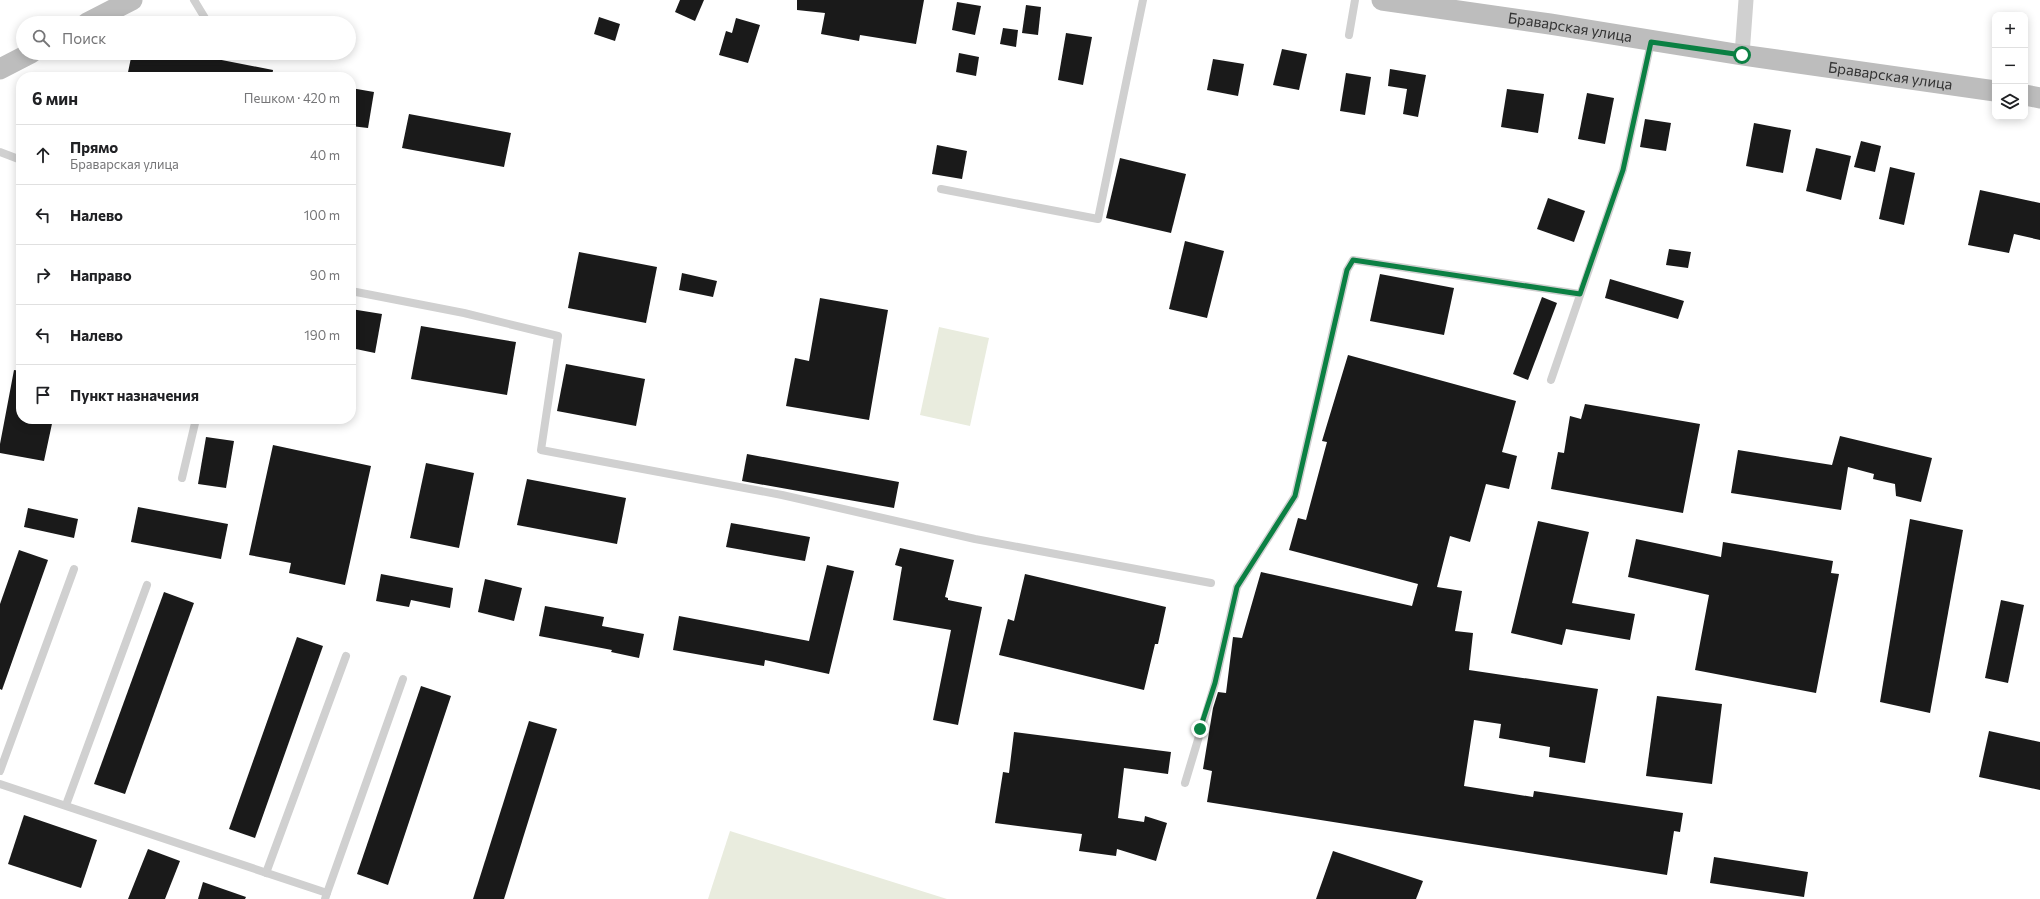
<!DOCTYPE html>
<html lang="ru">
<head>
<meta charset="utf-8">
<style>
  body { margin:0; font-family:Commissioner,sans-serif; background:#f6f6f6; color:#202124 }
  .controls { position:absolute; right:12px; top:12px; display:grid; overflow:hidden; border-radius:8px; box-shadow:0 2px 10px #0003 }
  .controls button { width:36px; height:36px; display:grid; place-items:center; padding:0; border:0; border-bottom:1px solid #e0e0e0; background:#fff; color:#202124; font:20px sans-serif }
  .stop { position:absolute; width:12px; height:12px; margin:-9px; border:3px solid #0b8043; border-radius:50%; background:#fff }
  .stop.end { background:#0b8043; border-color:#fff; box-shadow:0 1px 4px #0008 }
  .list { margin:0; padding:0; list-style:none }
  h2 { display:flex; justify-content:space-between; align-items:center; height:52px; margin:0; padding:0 16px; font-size:17px }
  h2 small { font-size:13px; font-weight:400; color:#757577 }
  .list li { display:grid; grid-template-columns:26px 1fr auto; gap:12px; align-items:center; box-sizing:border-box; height:60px; padding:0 16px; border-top:1px solid #e0e0e0 }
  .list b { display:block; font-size:15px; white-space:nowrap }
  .list p { margin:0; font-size:13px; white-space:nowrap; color:#757577 }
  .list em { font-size:13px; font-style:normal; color:#757577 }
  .icon { flex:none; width:22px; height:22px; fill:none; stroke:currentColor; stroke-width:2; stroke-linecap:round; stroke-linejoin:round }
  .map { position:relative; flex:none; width:2040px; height:899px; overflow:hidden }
  .search { position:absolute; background:#fff; box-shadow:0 2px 10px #0003; left:16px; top:16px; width:340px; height:44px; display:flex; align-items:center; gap:10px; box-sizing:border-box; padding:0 14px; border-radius:22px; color:#757577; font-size:15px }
  .panel { position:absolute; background:#fff; box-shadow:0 2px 10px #0003; left:16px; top:72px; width:340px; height:352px; border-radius:16px }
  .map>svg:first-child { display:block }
  .green { fill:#e9ecde }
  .building { fill:#1a1a1a }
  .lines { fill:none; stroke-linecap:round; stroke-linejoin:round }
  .service { stroke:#d0d0d0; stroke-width:8 }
  .minor { stroke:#d0d0d0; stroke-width:15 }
  .secondary { stroke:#bdbdbd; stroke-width:21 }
  .route { stroke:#0b8043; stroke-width:5 }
  .labels { text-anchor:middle; stroke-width:4; stroke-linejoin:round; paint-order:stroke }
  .street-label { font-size:15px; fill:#333; stroke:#fff }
</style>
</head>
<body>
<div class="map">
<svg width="2040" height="899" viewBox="0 0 2040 899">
  <rect width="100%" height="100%" fill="#fff"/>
  <g class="green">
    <path d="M939 327 989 338 970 426 920 415Z"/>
    <path d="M730 831 947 899H708Z"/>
  </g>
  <g class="building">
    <path d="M680 0H704L695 21 675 12Z"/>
    <path d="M797 0H924L916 44 860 35 859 41 821 34 825 13 797 10Z"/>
    <path d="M957 2 981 6 975 35 952 30Z"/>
    <path d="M1026 5 1041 7 1038 35 1022 33Z"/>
    <path d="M599 17 620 24 615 41 594 34Z"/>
    <path d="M736 18 760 25 748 63 719 55 726 31 732 33Z"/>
    <path d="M1003 28 1018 30 1016 47 1000 44Z"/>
    <path d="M1066 33 1092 37 1083 85 1058 80Z"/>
    <path d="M1282 49 1307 54 1299 90 1273 85Z"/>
    <path d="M132 53H186L273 70 272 77H127Z"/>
    <path d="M959 53 979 57 976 76 956 72Z"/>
    <path d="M1213 59 1244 64 1238 96 1207 90Z"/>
    <path d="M1390 69 1426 75 1418 117 1403 114 1407 89 1388 86Z"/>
    <path d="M1346 73 1371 77 1365 115 1340 111Z"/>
    <path d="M351 88 374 92 368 128 351 126Z"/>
    <path d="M1507 89 1544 94 1538 133 1501 127Z"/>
    <path d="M1587 93 1614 98 1605 144 1578 139Z"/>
    <path d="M409 114 511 133 504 167 402 148Z"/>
    <path d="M1645 119 1671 123 1666 151 1640 147Z"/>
    <path d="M1754 123 1791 130 1783 173 1746 166Z"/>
    <path d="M1861 141 1881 146 1875 172 1854 167Z"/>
    <path d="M937 145 967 151 962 179 932 174Z"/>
    <path d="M1816 148 1851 156 1841 200 1806 191Z"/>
    <path d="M1120 158 1186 174 1171 233 1106 218Z"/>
    <path d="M1890 167 1915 173 1904 225 1879 219Z"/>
    <path d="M1980 190 2040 203V240L2014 234 2009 253 1968 245Z"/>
    <path d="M1548 198 1585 211 1574 242 1537 229Z"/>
    <path d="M1185 241 1224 251 1207 318 1169 309Z"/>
    <path d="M1669 249 1691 252 1688 268 1666 265Z"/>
    <path d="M579 252 657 267 646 323 568 308Z"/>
    <path d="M682 273 717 281 713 297 679 290Z"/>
    <path d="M1380 274 1454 288 1444 335 1370 321Z"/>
    <path d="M1610 279 1684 301 1678 319 1605 298Z"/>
    <path d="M1542 297 1557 303 1528 380 1513 374Z"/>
    <path d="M820 298 888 310 869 420 786 406 795 358 809 361Z"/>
    <path d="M351 309 382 314 375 353 351 348Z"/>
    <path d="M421 326 516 342 507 395 411 379Z"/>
    <path d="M1348 355 1516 401 1502 452 1517 456 1509 489 1486 484 1470 542 1450 536 1437 587 1462 591 1455 631 1473 633 1469 670 1598 689 1585 763 1549 757 1550 747 1499 738 1501 724 1474 720 1464 786 1533 797 1534 791 1683 813 1680 832 1674 831 1667 875 1207 802 1212 771 1203 769 1213 708 1218 692 1226 693 1233 637 1242 638 1261 572 1412 606 1418 584 1289 550 1298 518 1306 520 1327 442 1322 441Z"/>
    <path d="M566 364 645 379 636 426 557 411Z"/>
    <path d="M14 370 21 371V419H53L44 461 0 453V444Z"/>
    <path d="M1585 404 1700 424 1683 513 1551 489 1558 452 1564 453 1570 416 1581 419Z"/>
    <path d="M1840 436 1932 458 1921 502 1896 496 1895 484 1873 479 1874 474 1848 467 1841 510 1731 493 1738 450 1832 465Z"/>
    <path d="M206 437 234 441 226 488 198 484Z"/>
    <path d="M273 445 371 466 345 585 289 573 291 563 249 555Z"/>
    <path d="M747 454 899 482 894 508 742 481Z"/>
    <path d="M426 463 474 473 459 548 410 538Z"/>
    <path d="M527 479 626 498 617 544 517 525Z"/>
    <path d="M138 507 228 524 221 559 131 542Z"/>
    <path d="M28 508 78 519 74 538 24 527Z"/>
    <path d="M1910 519 1963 530 1930 713 1880 702Z"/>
    <path d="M1538 521 1589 532 1572 603 1635 614 1630 640 1566 629 1562 645 1511 633Z"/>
    <path d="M731 523 810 537 805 561 726 547Z"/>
    <path d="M1636 539 1721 557 1723 542 1833 561 1831 573 1839 574 1816 693 1695 670 1709 595 1628 577Z"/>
    <path d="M900 548 954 560 945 597 948 598V600L982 607 958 725 933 720 951 630 893 620 902 567 895 565Z"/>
    <path d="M19 550 48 560 2 690 0 689V604Z"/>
    <path d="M827 565 854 571 829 674 765 660 764 666 673 650 679 616 809 641Z"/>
    <path d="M381 574 453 588 450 608 411 600 409 607 376 601Z"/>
    <path d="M1025 574 1166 607 1158 644H1155L1144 690 999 655 1008 619 1014 621Z"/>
    <path d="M485 579 522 588 514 621 478 612Z"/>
    <path d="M164 592 194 603 125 794 94 784Z"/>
    <path d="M2001 600 2024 605 2008 683 1985 678Z"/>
    <path d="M545 606 604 617 602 626 644 634 639 658 611 652 612 650 539 636Z"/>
    <path d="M297 637 323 646 255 838 229 829Z"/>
    <path d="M421 686 451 696 388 885 357 874Z"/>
    <path d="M1657 696 1722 704 1712 784 1646 776Z"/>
    <path d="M529 721 557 729 504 899H473Z"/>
    <path d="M1989 731 2040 742V790L1979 777Z"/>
    <path d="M1014 732 1171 752 1168 774 1124 768 1118 818 1144 822 1145 816 1167 823 1156 861 1117 849 1116 856 1079 851 1082 834 995 823 1003 772 1009 773Z"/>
    <path d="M24 815 97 840 81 888 8 864Z"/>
    <path d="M148 849 180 861 165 899H128Z"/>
    <path d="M1333 851 1423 881 1416 899H1316Z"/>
    <path d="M1714 857 1808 872 1804 897 1710 883Z"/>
    <path d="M203 882 246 897 245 899H198Z"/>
  </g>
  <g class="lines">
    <g class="service">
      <path d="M194 0 208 23"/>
      <path d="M1349 35 1355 0"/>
      <path d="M0 152 21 160"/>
      <path d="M941 189 1098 219 1143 0"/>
      <path d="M351 291 464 313 558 336 541 450 782 495 975 539 1211 583"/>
      <path d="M1551 380 1623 170 1651 42"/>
      <path d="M182 478 196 419"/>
      <path d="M0 771 74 569"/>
      <path d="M1185 783 1215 683 1237 587 1295 496 1347 270 1353 260 1580 294"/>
      <path d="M0 784 327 893 325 899"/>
      <path d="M66 805 147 585"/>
      <path d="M266 873 346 656"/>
      <path d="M327 893 403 679"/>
    </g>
    <path class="minor" d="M1742 55 1746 0"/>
    <g class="secondary">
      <path id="s1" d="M1382 0 1550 24 1742 55 1995 91"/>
      <path d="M87 23 132 0"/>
      <path d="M0 69 31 53"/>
      <path d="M2025 95 2040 98"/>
    </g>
  </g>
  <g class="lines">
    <path class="route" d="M1200 729 1215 683 1237 587 1295 496 1347 270 1353 260 1580 294 1623 170 1651 42 1742 55"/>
  </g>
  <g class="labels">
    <g class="street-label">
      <text dy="5" stroke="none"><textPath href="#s1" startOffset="190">Браварская улица</textPath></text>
      <text dy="5" stroke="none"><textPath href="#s1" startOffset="514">Браварская улица</textPath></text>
    </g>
  </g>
</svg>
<div class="controls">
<button>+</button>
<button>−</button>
<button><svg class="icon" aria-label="layers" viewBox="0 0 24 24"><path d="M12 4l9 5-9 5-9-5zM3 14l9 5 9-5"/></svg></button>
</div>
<div class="stop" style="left:1742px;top:55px"></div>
<div class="stop end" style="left:1200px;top:729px"></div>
<div class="search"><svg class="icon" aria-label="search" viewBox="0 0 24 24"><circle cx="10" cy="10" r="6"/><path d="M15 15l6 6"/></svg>Поиск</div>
<section class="panel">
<h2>6 мин<small>Пешком · 420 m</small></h2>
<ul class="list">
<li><svg class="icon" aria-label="ahead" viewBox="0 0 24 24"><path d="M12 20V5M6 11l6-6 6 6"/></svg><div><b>Прямо</b><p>Браварская улица</p></div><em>40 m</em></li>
<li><svg class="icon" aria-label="left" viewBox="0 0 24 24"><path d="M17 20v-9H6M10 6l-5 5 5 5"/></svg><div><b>Налево</b></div><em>100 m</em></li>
<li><svg class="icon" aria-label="right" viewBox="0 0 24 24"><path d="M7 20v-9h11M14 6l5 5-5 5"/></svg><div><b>Направо</b></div><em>90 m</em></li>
<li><svg class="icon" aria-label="left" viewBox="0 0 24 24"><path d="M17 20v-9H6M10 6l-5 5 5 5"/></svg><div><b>Налево</b></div><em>190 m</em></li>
<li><svg class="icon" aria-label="arrive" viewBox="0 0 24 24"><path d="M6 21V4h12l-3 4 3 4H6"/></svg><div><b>Пункт назначения</b></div></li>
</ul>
</section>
</div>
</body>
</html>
